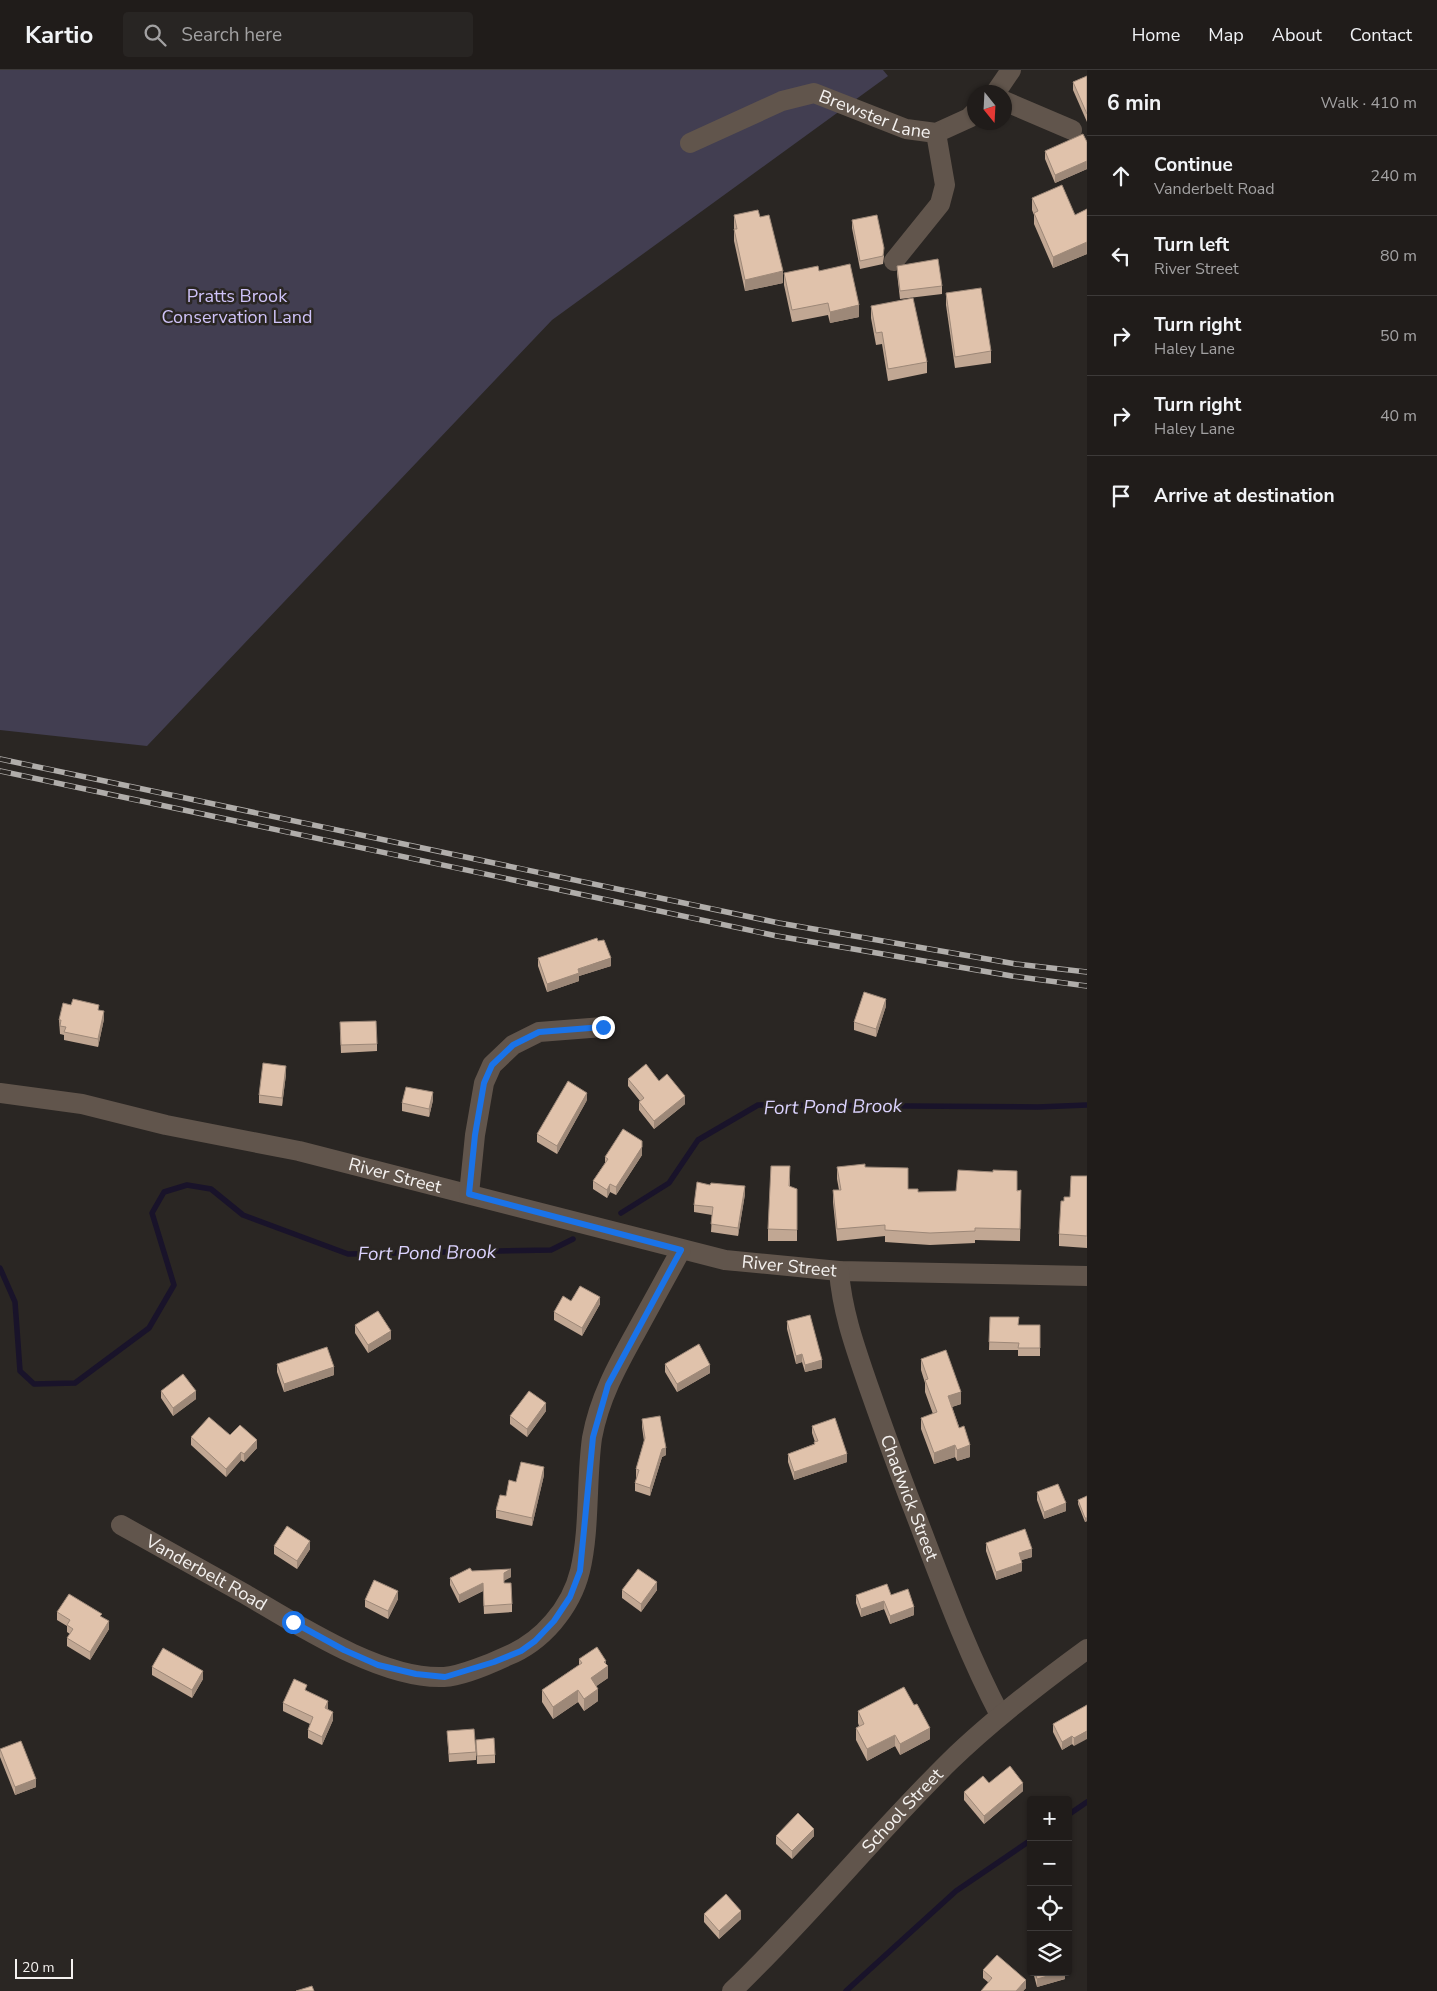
<!DOCTYPE html>
<html lang="en">
<head>
<meta charset="utf-8">
<style>
  body { margin:0; font-family:"Nunito Sans",sans-serif; background:#282523; color:#f1f3f6 }
  .controls { position:absolute; right:15px; bottom:15px; display:grid; overflow:hidden; border-radius:5px; box-shadow:0 1px 4px #0004 }
  .controls button { width:45px; height:45px; display:grid; place-items:center; padding:0; border:0; border-bottom:1px solid #3d3a39; background:#201c1a; color:#f1f3f6; font:25px sans-serif }
  .compass { position:absolute; left:967px; top:15px; width:45px; height:45px; border-radius:50%; background:#201c1a; box-shadow:0 1px 4px #0004; rotate:162deg }
  .scale { position:absolute; left:15px; bottom:12px; width:58px; box-sizing:border-box; padding-left:5px; border:2px solid #f4f1ef; border-top:0; font-size:14px; line-height:18px; white-space:nowrap; color:#f4f1ef; -webkit-text-stroke:4px #2a2623; paint-order:stroke }
  .stop { position:absolute; width:15px; height:15px; margin:-11px; border:4px solid #1a73e8; border-radius:50%; background:#fff }
  .stop.end { background:#1a73e8; border-color:#fff; box-shadow:0 1px 5px #0008 }
  .list { margin:0; padding:0; list-style:none }
  h2 { display:flex; justify-content:space-between; align-items:center; height:65px; margin:0; padding:0 20px; font-size:21px }
  h2 small { font-size:16px; font-weight:400; color:#a2a1a2 }
  .list li { display:grid; grid-template-columns:32px 1fr auto; gap:15px; align-items:center; box-sizing:border-box; height:80px; padding:0 20px; border-top:1px solid #3d3a39 }
  .list b { display:block; font-size:19px; white-space:nowrap }
  .list p { margin:0; font-size:16px; white-space:nowrap; color:#a2a1a2 }
  .list em { font-size:16px; font-style:normal; color:#a2a1a2 }
  .icon { flex:none; width:28px; height:28px; fill:none; stroke:currentColor; stroke-width:2; stroke-linecap:round; stroke-linejoin:round }
  .map { position:relative; flex:none; width:1087px; height:1921px; overflow:hidden }
  header { display:flex; align-items:center; gap:30px; box-sizing:border-box; height:70px; padding:0 25px; background:#201c1a; border-bottom:1px solid #3d3a39 }
  header strong { font-size:24px }
  nav { display:flex; gap:28px; margin-inline-start:auto; font-size:18px }
  .search { width:350px; height:45px; background:#282523; display:flex; align-items:center; gap:12px; box-sizing:border-box; padding:0 18px; border-radius:5px; color:#a2a1a2; font-size:19px }
  main { display:flex }
  aside { flex:1; background:#201c1a }
  .map>svg:first-child { display:block }
  .green { fill:#423e51 }
  .lines { fill:none; stroke-linecap:round; stroke-linejoin:round }
  .stream { stroke:#19132a; stroke-width:5.5 }
  .minor { stroke:#61554c; stroke-width:20 }
  .rail-casing { stroke:#b0adaa; stroke-width:5.5 }
  .rail { stroke:#2a2623; stroke-width:4; stroke-dasharray:11; stroke-linecap:butt }
  .wall { fill:#c1a793 }
  .shaded-wall { fill:#9d8878 }
  .building { fill:#e0c2ab; stroke:#9d8878 }
  .route { stroke:#1a73e8; stroke-width:6 }
  .labels { text-anchor:middle; stroke-width:5; stroke-linejoin:round; paint-order:stroke }
  .street-label { font-size:18px; fill:#f4f1ef; stroke:#2a2623 }
  .park-label { font-size:18px; fill:#cfc3f9; stroke:#2a2623 }
  .water-label { font-size:19px; font-style:italic; fill:#dbd2fe; stroke:#2a2623 }
</style>
</head>
<body>
<header>
<strong>Kartio</strong>
<div class="search"><svg class="icon" aria-label="search" viewBox="0 0 24 24"><circle cx="10" cy="10" r="6"/><path d="M15 15l6 6"/></svg>Search here</div>
<nav><a>Home</a><a>Map</a><a>About</a><a>Contact</a></nav>
</header>
<main>
<div class="map">
<svg width="1087" height="1921" viewBox="0 0 1087 1921">
  <rect width="100%" height="100%" fill="#2a2623"/>
  <path class="green" d="M0 0H883L888 6 552 250 147 676 0 660Z"/>
  <g class="lines">
    <g class="stream">
      <path d="M621 1143 669 1113 698 1070 758 1035 1038 1037 1087 1035"/>
      <path d="M0 1198 15 1232 20 1301 34 1314 75 1313 149 1258 174 1215 152 1143 164 1122 187 1115 211 1119 243 1145 348 1184 551 1180 573 1169"/>
      <path d="M1068 1745 1087 1732"/>
      <path d="M846 1921 956 1821 1031 1770"/>
    </g>
    <g class="minor">
      <path d="M996 22 1011 0"/>
      <path d="M1004 31 1072 60"/>
      <path id="s1" d="M690 73 782 31 814 23 906 59 936 63 969 48 974 43"/>
      <path d="M894 191 940 134 945 115 936 63"/>
      <path id="s2" d="M0 1023 82 1034 166 1055 299 1081 725 1190 839 1201 1087 1206"/>
      <path d="M469 1124 475 1065 484 1013 492 995 513 975 539 962 603 957"/>
      <path id="s3" d="M839 1201C842 1241 855 1277 868 1315 881 1352 894 1388 908 1425 937 1499 963 1575 1000 1645"/>
      <path id="s4" d="M121 1455C162 1478 204 1501 245 1524 298 1555 382 1610 444 1607 461 1606 492 1593 507 1586 542 1572 571 1538 580 1501 590 1460 586 1411 592 1368 599 1329 617 1296 636 1262 651 1235 666 1207 681 1180"/>
      <path id="s5" d="M732 1921C808 1848 874 1766 949 1692 992 1650 1039 1614 1087 1579"/>
    </g>
    <defs>
      <g id="rail">
        <path d="M0 689 779 853 1016 894 1087 902"/>
        <path d="M0 701 777 866 1012 906 1087 916"/>
      </g>
    </defs>
    <use href="#rail" class="rail-casing"/>
    <use href="#rail" class="rail"/>
  </g>
  <g class="wall">
    <path d="M1087 6V52L1073 20V12Z"/>
    <path d="M1087 72V99L1055 113 1045 89V81Z"/>
    <path d="M1032 128 1075 145 1087 139V184L1053 198 1034 154V145L1032 140Z"/>
    <path d="M734 145 760 147 783 213 745 221 734 171Z"/>
    <path d="M852 150 884 186 883 194 860 199 852 158Z"/>
    <path d="M897 196 942 216V224L900 229 897 203Z"/>
    <path d="M819 201 859 247 830 253 828 245 792 252 784 215V203Z"/>
    <path d="M946 223 991 281V293L955 298 946 235Z"/>
    <path d="M871 236 927 292V303L888 311 882 274 876 275 871 248Z"/>
    <path d="M538 888 611 896 579 906V911L547 922 538 896Z"/>
    <path d="M886 936 876 967 854 960V952Z"/>
    <path d="M99 940 104 949 98 977 64 970V965L60 964 59 950Z"/>
    <path d="M340 960 377 974V981L341 983Z"/>
    <path d="M286 1004 282 1036 259 1033V1025Z"/>
    <path d="M628 1009 659 1011 685 1034 654 1059 639 1040V1032L640 1031 628 1016Z"/>
    <path d="M433 1030 429 1047 402 1041V1033Z"/>
    <path d="M587 1030 557 1084 537 1072V1064Z"/>
    <path d="M642 1085 616 1125 610 1122 607 1128 593 1119V1111L605 1093V1087Z"/>
    <path d="M837 1097H865L908 1119 918 1122 1021 1120 1020 1171 975 1170V1173L930 1175 885 1172V1166L837 1171 833 1132V1120H839L837 1109Z"/>
    <path d="M1087 1106V1178L1059 1176V1164L1064 1131 1070 1127Z"/>
    <path d="M790 1107V1117L797 1119V1171H768V1159Z"/>
    <path d="M745 1124 738 1166 711 1162 712 1145 694 1142V1135Z"/>
    <path d="M571 1231 600 1234 582 1266 554 1250V1242Z"/>
    <path d="M990 1247 1019 1255H1040V1286H1018V1280H989Z"/>
    <path d="M787 1251 822 1298 805 1302 802 1292 796 1294 787 1259Z"/>
    <path d="M355 1255 391 1269 368 1283 355 1263Z"/>
    <path d="M921 1289 961 1334 952 1337 970 1387 957 1391 955 1387 934 1394 921 1359V1348L933 1344 925 1322V1313L921 1300Z"/>
    <path d="M277 1294 334 1305 284 1322 277 1302Z"/>
    <path d="M665 1294 710 1303 677 1322 665 1302Z"/>
    <path d="M161 1321 196 1329 173 1346 161 1328Z"/>
    <path d="M546 1341 527 1367 510 1354V1346Z"/>
    <path d="M642 1349 666 1385 662 1387 650 1426 635 1421V1413L637 1408 636 1407V1399L644 1371 642 1357Z"/>
    <path d="M812 1356 847 1392 794 1410 788 1392V1384L814 1374V1372H815L812 1363Z"/>
    <path d="M230 1365 257 1378 244 1392 241 1390 226 1407 191 1375V1367Z"/>
    <path d="M544 1405 532 1456 496 1448V1440L516 1412Z"/>
    <path d="M1037 1422 1066 1441 1044 1449 1037 1430Z"/>
    <path d="M1087 1426V1451L1085 1452 1078 1434V1430Z"/>
    <path d="M986 1473 1032 1487 1021 1490 1022 1501 996 1510 986 1481Z"/>
    <path d="M274 1476 310 1479 297 1499 274 1484Z"/>
    <path d="M472 1501 511 1507 504 1510V1513L512 1534V1542L484 1544 483 1521 459 1533 450 1515V1508Z"/>
    <path d="M622 1520H657L641 1542 622 1528Z"/>
    <path d="M856 1525H891L914 1545 890 1554 884 1539 861 1547 856 1533Z"/>
    <path d="M398 1529 388 1549 365 1537V1530Z"/>
    <path d="M57 1542 102 1547 109 1559 90 1590 67 1576V1568L70 1564 67 1562V1556L57 1550Z"/>
    <path d="M579 1589 606 1594 608 1608 596 1616 598 1631 584 1641 578 1632 553 1649 542 1632V1620L579 1595Z"/>
    <path d="M152 1597 203 1609 192 1628 152 1605Z"/>
    <path d="M307 1621 328 1639V1640L333 1650 322 1675 308 1668V1660L310 1654 283 1641V1633Z"/>
    <path d="M1087 1635 1074 1676 1072 1674 1062 1680 1053 1662V1654Z"/>
    <path d="M858 1641 930 1669 900 1685 895 1676 867 1691 856 1670V1658L859 1656 858 1653Z"/>
    <path d="M447 1661 476 1682V1690L449 1692Z"/>
    <path d="M476 1670 495 1685V1693L477 1694Z"/>
    <path d="M0 1679 36 1717 15 1725 0 1687Z"/>
    <path d="M989 1713 1023 1721 984 1754 964 1730V1722Z"/>
    <path d="M776 1766H814L792 1789 776 1774Z"/>
    <path d="M704 1844 741 1849 719 1869 704 1852Z"/>
    <path d="M983 1900 1026 1918 1023 1921H981L989 1913 983 1908Z"/>
    <path d="M1033 1902H1065V1909L1037 1917Z"/>
  </g>
  <g class="shaded-wall">
    <path d="M1087 91V99L1055 113V105Z"/>
    <path d="M1087 172V184L1053 198V187Z"/>
    <path d="M783 201V213L745 221V210Z"/>
    <path d="M859 235V247L830 253V242Z"/>
    <path d="M611 888V896L579 906V911L547 922V914L578 899Z"/>
    <path d="M886 929V936L876 967V959Z"/>
    <path d="M104 941V949L98 977V969Z"/>
    <path d="M286 996V1004L282 1036V1028Z"/>
    <path d="M433 1022V1030L429 1047V1039Z"/>
    <path d="M587 1023V1030L557 1084V1076Z"/>
    <path d="M685 1026V1034L654 1059V1051Z"/>
    <path d="M642 1077V1085L616 1125V1117Z"/>
    <path d="M610 1114V1122L607 1128V1120Z"/>
    <path d="M745 1116V1124L738 1166V1158Z"/>
    <path d="M600 1227V1234L582 1266V1258Z"/>
    <path d="M391 1261V1269L368 1283V1275Z"/>
    <path d="M802 1284V1292L796 1294V1286Z"/>
    <path d="M822 1290V1298L805 1302V1295Z"/>
    <path d="M710 1295V1303L677 1322V1314Z"/>
    <path d="M334 1297V1305L284 1322V1314Z"/>
    <path d="M196 1321V1329L173 1346V1338Z"/>
    <path d="M961 1322V1334L948 1338V1326Z"/>
    <path d="M546 1333V1341L527 1367V1359Z"/>
    <path d="M257 1370V1378L244 1392V1384Z"/>
    <path d="M955 1375V1387L934 1394V1383Z"/>
    <path d="M970 1375V1387L957 1391V1380Z"/>
    <path d="M666 1378V1385L662 1387 650 1426V1418L662 1379Z"/>
    <path d="M241 1382V1390L226 1407V1399Z"/>
    <path d="M847 1384V1392L794 1410V1402Z"/>
    <path d="M544 1397V1405L532 1456V1448Z"/>
    <path d="M1066 1433V1441L1044 1449V1442Z"/>
    <path d="M1085 1448H1087V1451L1085 1452Z"/>
    <path d="M310 1471V1479L297 1499V1491Z"/>
    <path d="M1032 1479V1487L1019 1491V1483Z"/>
    <path d="M1022 1493V1501L996 1510V1502Z"/>
    <path d="M511 1499V1507L504 1511V1503Z"/>
    <path d="M657 1512V1520L641 1542V1534Z"/>
    <path d="M483 1513V1521L459 1533V1525Z"/>
    <path d="M398 1521V1529L388 1549V1541Z"/>
    <path d="M884 1531V1539L861 1547V1539Z"/>
    <path d="M914 1537V1545L890 1554V1546Z"/>
    <path d="M109 1551V1559L90 1590V1582Z"/>
    <path d="M606 1591V1598L608 1596V1608L591 1620V1608Z"/>
    <path d="M203 1601V1609L192 1628V1620Z"/>
    <path d="M598 1619V1631L584 1641V1629Z"/>
    <path d="M578 1620V1632L553 1649V1637Z"/>
    <path d="M328 1631V1639L325 1646V1638Z"/>
    <path d="M333 1642V1650L322 1675V1667Z"/>
    <path d="M930 1658V1669L900 1685V1674Z"/>
    <path d="M1087 1661V1669L1074 1676V1668Z"/>
    <path d="M895 1665V1676L867 1691V1679Z"/>
    <path d="M1072 1666V1674L1062 1680V1672Z"/>
    <path d="M36 1709V1717L15 1725V1717Z"/>
    <path d="M1023 1713V1721L984 1754V1746Z"/>
    <path d="M814 1759V1766L792 1789V1781Z"/>
    <path d="M741 1841V1849L719 1869V1861Z"/>
    <path d="M1062 1902H1065V1909L1037 1917V1909Z"/>
    <path d="M1026 1910V1918L1023 1921H1016Z"/>
  </g>
  <g class="building">
    <path d="M1087 6V44L1073 12Z"/>
    <path d="M1083 64 1087 72V91L1055 105 1045 81Z"/>
    <path d="M1062 115 1075 145 1087 139V172L1053 187 1034 143 1038 141 1032 128Z"/>
    <path d="M758 140 760 147 769 145 783 201 745 210 734 159H737L734 145Z"/>
    <path d="M877 145 884 178 883 186 860 191 852 150Z"/>
    <path d="M938 189 942 216 900 221 897 196Z"/>
    <path d="M850 194 859 235 830 242 828 233 792 240 784 203 818 196 819 201Z"/>
    <path d="M981 218 991 281 955 287 946 223Z"/>
    <path d="M913 228 927 292 888 299 882 262 876 263 871 236Z"/>
    <path d="M597 868 598 871 604 870 611 888 578 899 579 903 547 914 538 888Z"/>
    <path d="M864 922 886 929 876 959 854 952Z"/>
    <path d="M73 929 99 935 98 940 104 941 98 969 64 962 66 957 60 956 61 950H59L63 933 71 935Z"/>
    <path d="M376 951 377 974 341 975 340 952Z"/>
    <path d="M263 993 286 996 282 1028 259 1025Z"/>
    <path d="M646 994 659 1011 667 1004 685 1026 654 1051 639 1032 644 1028 628 1009Z"/>
    <path d="M568 1011 587 1023 557 1076 537 1064Z"/>
    <path d="M406 1017 433 1022 429 1039 402 1033Z"/>
    <path d="M623 1059 642 1071V1077L616 1117 610 1114 607 1120 593 1111 608 1089 605 1087Z"/>
    <path d="M865 1094V1097L908 1098V1119H918V1122L956 1121 958 1100 993 1102V1100L1017 1101V1121L1021 1120 1020 1159 975 1158V1161L930 1163 885 1160V1155L837 1159 833 1120H841L837 1097Z"/>
    <path d="M771 1096H790L789 1116 797 1119V1160L768 1159Z"/>
    <path d="M1071 1106H1087V1166L1059 1164 1061 1131H1064V1127H1070Z"/>
    <path d="M697 1112 710 1115 711 1113 745 1116 738 1158 711 1154 713 1137 694 1135Z"/>
    <path d="M580 1216 600 1227 582 1258 554 1242 563 1226 571 1231Z"/>
    <path d="M378 1241 391 1261 368 1275 355 1255Z"/>
    <path d="M810 1245 822 1290 805 1295 802 1284 796 1286 787 1251Z"/>
    <path d="M990 1247H1019L1018 1255H1040V1278H1018L1019 1273 989 1272Z"/>
    <path d="M699 1274 710 1295 677 1314 665 1294Z"/>
    <path d="M327 1277 334 1297 284 1314 277 1294Z"/>
    <path d="M946 1280 961 1322 948 1326 959 1358 964 1356 970 1375 957 1380 955 1375 934 1383 921 1348 937 1342 925 1310 928 1309 921 1289Z"/>
    <path d="M183 1304 196 1321 173 1338 161 1321Z"/>
    <path d="M529 1321 546 1333 527 1359 510 1346Z"/>
    <path d="M660 1346 666 1378 662 1379 650 1418 635 1413 639 1400 636 1399 645 1368 642 1349Z"/>
    <path d="M209 1347 230 1365 240 1355 257 1370 244 1384 241 1382 226 1399 191 1367Z"/>
    <path d="M835 1348 847 1384 794 1402 788 1384 815 1374 814 1372 818 1371 812 1356Z"/>
    <path d="M521 1392 544 1397 532 1448 496 1440 500 1425 506 1426 509 1410 516 1412Z"/>
    <path d="M1058 1414 1066 1433 1044 1442 1037 1422Z"/>
    <path d="M1087 1426V1448H1085L1078 1430Z"/>
    <path d="M287 1456 310 1471 297 1491 274 1476Z"/>
    <path d="M1025 1459 1032 1479 1019 1483 1022 1493 996 1502 986 1473Z"/>
    <path d="M470 1498 472 1501 511 1499 504 1503V1513H511L512 1534 484 1536 483 1513 459 1525 450 1508Z"/>
    <path d="M638 1499 657 1512 641 1534 622 1520Z"/>
    <path d="M374 1510 398 1521 388 1541 365 1530Z"/>
    <path d="M887 1514 891 1525 908 1519 914 1537 890 1546 884 1531 861 1539 856 1525Z"/>
    <path d="M69 1524 102 1544 100 1546 109 1551 90 1582 67 1568 73 1559 67 1555 70 1550 57 1542Z"/>
    <path d="M597 1577 606 1591 604 1592 608 1596 591 1608 598 1619 584 1629 578 1620 553 1637 542 1620 582 1593 579 1589Z"/>
    <path d="M163 1578 203 1601 192 1620 152 1597Z"/>
    <path d="M294 1609 307 1615 305 1620 328 1631 325 1638 333 1642 322 1667 308 1660 313 1647 283 1633Z"/>
    <path d="M904 1617 914 1635 917 1634 930 1658 900 1674 895 1665 867 1679 856 1658 864 1654 858 1641Z"/>
    <path d="M1087 1635V1661L1074 1668 1072 1666 1062 1672 1053 1654Z"/>
    <path d="M474 1659 476 1682 449 1684 447 1661Z"/>
    <path d="M494 1668 495 1685 477 1686 476 1670Z"/>
    <path d="M21 1671 36 1709 15 1717 0 1679Z"/>
    <path d="M1010 1696 1023 1713 984 1746 964 1722 983 1706 989 1713Z"/>
    <path d="M798 1743 814 1759 792 1781 776 1766Z"/>
    <path d="M726 1824 741 1841 719 1861 704 1844Z"/>
    <path d="M997 1885 1026 1910 1016 1921H981L992 1908 983 1900Z"/>
    <path d="M1035 1902H1062L1037 1909Z"/>
    <path d="M312 1916 314 1921H296Z"/>
  </g>
  <g class="lines">
    <path class="route" d="M293 1552 344 1580 378 1595 416 1604 445 1607 494 1592 521 1581 535 1571 554 1551 570 1527 580 1501 593 1367 608 1315 681 1180 469 1124 475 1065 484 1013 492 995 513 975 539 962 603 957"/>
  </g>
  <g class="labels">
    <g class="street-label">
      <text dy="6" stroke="none"><textPath href="#s1" startOffset="199">Brewster Lane</textPath></text>
      <text dy="6" stroke="none"><textPath href="#s2" startOffset="404">River Street</textPath></text>
      <text dy="6" stroke="none"><textPath href="#s2" startOffset="809">River Street</textPath></text>
      <text dy="6" stroke="none"><textPath href="#s3" startOffset="238">Chadwick Street</textPath></text>
      <text dy="6" stroke="none"><textPath href="#s4" startOffset="98">Vanderbelt Road</textPath></text>
      <text dy="6" stroke="none"><textPath href="#s5" startOffset="248">School Street</textPath></text>
    </g>
    <g class="park-label">
      <text x="237" y="232">Pratts Brook<tspan x="237" dy="21">Conservation Land</tspan></text>
    </g>
    <g class="water-label">
      <text transform="translate(833 1036) rotate(-1)" y="7">Fort Pond Brook</text>
      <text transform="translate(427 1182) rotate(-1)" y="7">Fort Pond Brook</text>
    </g>
  </g>
</svg>
<div class="controls">
<button>+</button>
<button>−</button>
<button><svg class="icon" aria-label="locate" viewBox="0 0 24 24"><circle cx="12" cy="12" r="6"/><path d="M12 2v4M12 18v4M2 12h4M18 12h4"/></svg></button>
<button><svg class="icon" aria-label="layers" viewBox="0 0 24 24"><path d="M12 4l9 5-9 5-9-5zM3 14l9 5 9-5"/></svg></button>
</div>
<svg class="compass" viewBox="-18 -18 36 36"><path d="M0-13l5 13h-10z" fill="#e53935"/><path d="M0 13l5-13h-10z" fill="#a2a1a2"/></svg>
<div class="scale">20 m</div>
<div class="stop" style="left:293px;top:1552px"></div>
<div class="stop end" style="left:603px;top:957px"></div>
</div>
<aside>
<h2>6 min<small>Walk · 410 m</small></h2>
<ul class="list">
<li><svg class="icon" aria-label="ahead" viewBox="0 0 24 24"><path d="M12 20V5M6 11l6-6 6 6"/></svg><div><b>Continue</b><p>Vanderbelt Road</p></div><em>240 m</em></li>
<li><svg class="icon" aria-label="left" viewBox="0 0 24 24"><path d="M17 20v-9H6M10 6l-5 5 5 5"/></svg><div><b>Turn left</b><p>River Street</p></div><em>80 m</em></li>
<li><svg class="icon" aria-label="right" viewBox="0 0 24 24"><path d="M7 20v-9h11M14 6l5 5-5 5"/></svg><div><b>Turn right</b><p>Haley Lane</p></div><em>50 m</em></li>
<li><svg class="icon" aria-label="right" viewBox="0 0 24 24"><path d="M7 20v-9h11M14 6l5 5-5 5"/></svg><div><b>Turn right</b><p>Haley Lane</p></div><em>40 m</em></li>
<li><svg class="icon" aria-label="arrive" viewBox="0 0 24 24"><path d="M6 21V4h12l-3 4 3 4H6"/></svg><div><b>Arrive at destination</b></div></li>
</ul>
</aside>
</main>
</body>
</html>
